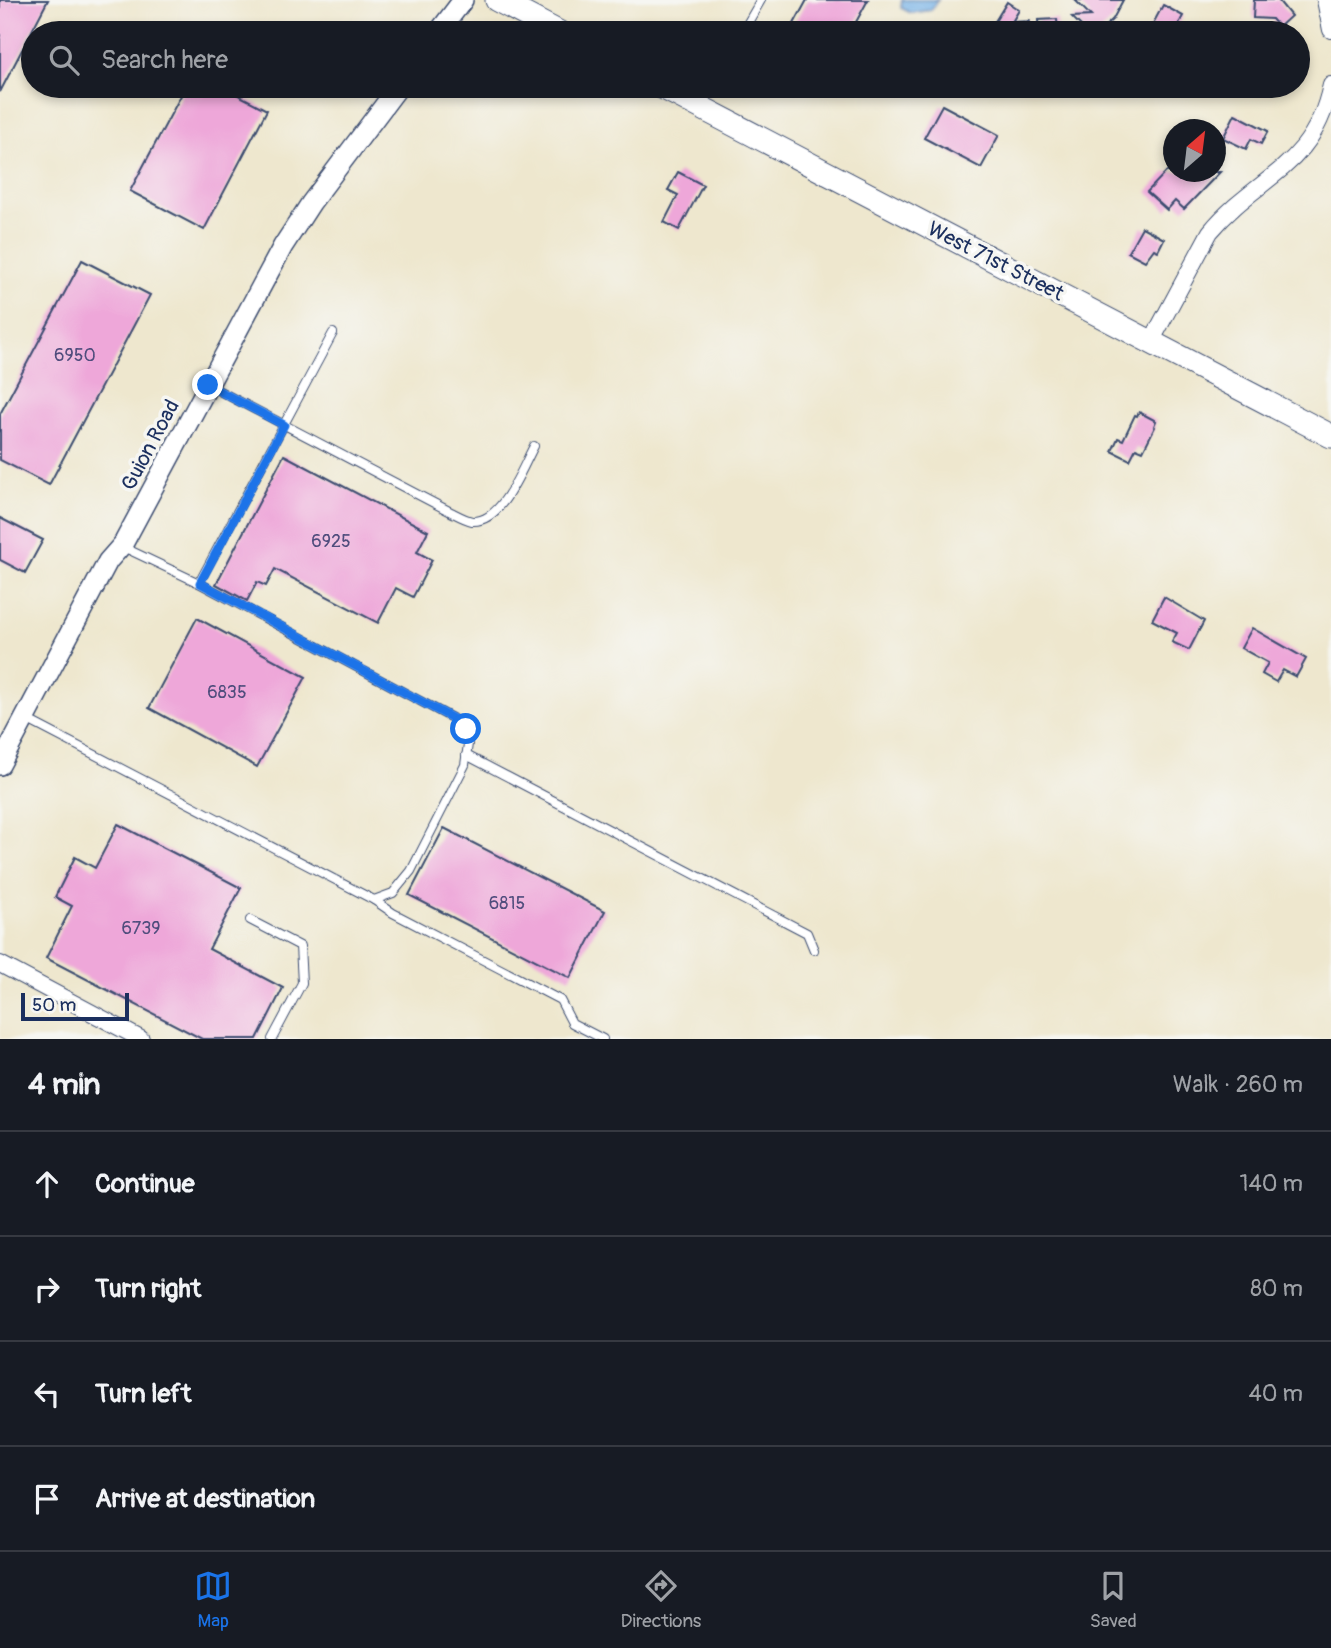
<!DOCTYPE html>
<html lang="en">
<head>
<meta charset="utf-8">
<style>
  body { margin:0; font-family:Pangolin,sans-serif; background:#242831; color:#f1f3f6 }
  .compass { position:absolute; left:1163px; top:119px; width:63px; height:63px; border-radius:50%; background:#171b24; box-shadow:0 4px 10px #0003; rotate:28deg }
  .scale { position:absolute; left:21px; bottom:18px; width:108px; box-sizing:border-box; padding-left:7px; border:4px solid #1b2f5e; border-top:0; font-size:19px; line-height:24px; white-space:nowrap; color:#1b2f5e; -webkit-text-stroke:5px #f6f6f2; paint-order:stroke }
  .stop { position:absolute; width:21px; height:21px; margin:-16px; border:5px solid #1a73e8; border-radius:50%; background:#fff }
  .stop.end { background:#1a73e8; border-color:#fff; box-shadow:0 2px 7px #0008 }
  .list { margin:0; padding:0; list-style:none }
  h2 { display:flex; justify-content:space-between; align-items:center; height:91px; margin:0; padding:0 28px; font-size:30px }
  h2 small { font-size:23px; font-weight:400; color:#9ea1a6 }
  .list li { display:grid; grid-template-columns:46px 1fr auto; gap:21px; align-items:center; box-sizing:border-box; height:105px; padding:0 28px; border-top:2px solid #363941 }
  .list b { display:block; font-size:26px; white-space:nowrap }
  .list em { font-size:23px; font-style:normal; color:#9ea1a6 }
  .icon { flex:none; width:38px; height:38px; fill:none; stroke:currentColor; stroke-width:2; stroke-linecap:round; stroke-linejoin:round }
  .map { position:relative; flex:none; width:1331px; height:1039px; overflow:hidden }
  .search { position:absolute; background:#171b24; box-shadow:0 4px 10px #0003; left:21px; right:21px; top:21px; height:77px; display:flex; align-items:center; gap:18px; box-sizing:border-box; padding:0 24px; border-radius:38px; color:#9ea1a6; font-size:26px }
  .sheet { height:511px; background:#171b24 }
  nav { display:flex; justify-content:space-around; align-items:center; box-sizing:border-box; height:98px; border-top:2px solid #363941; background:#171b24; font-size:19px; color:#9ea1a6 }
  nav a { display:grid; justify-items:center; gap:4px }
  nav .on { color:#1a73e8 }
  .map>svg:first-child { display:block }
  .water { fill:#73b0e6; stroke:#4770a2; stroke-width:2 }
  .building { fill:#eea7d9 }
  .lines { fill:none; stroke-linecap:round; stroke-linejoin:round }
  .service-casing { stroke:#3b4b6f; stroke-width:10 }
  .minor-casing { stroke:#3b4b6f; stroke-width:18 }
  .tertiary-casing { stroke:#3b4b6f; stroke-width:22 }
  .secondary-casing { stroke:#3b4b6f; stroke-width:25 }
  .service { stroke:#fff; stroke-width:8 }
  .minor { stroke:#fff; stroke-width:16 }
  .tertiary { stroke:#fff; stroke-width:19 }
  .secondary { stroke:#fff; stroke-width:23 }
  .route { stroke:#1a73e8; stroke-width:9 }
  .labels { text-anchor:middle; stroke-width:7; stroke-linejoin:round; paint-order:stroke }
  .number-label { font-size:18px; fill:#504d7d }
  .street-label { font-size:21px; fill:#1b2f5e; stroke:#f6f6f2 }
</style>
</head>
<body>
<div class="map">
<svg width="1331" height="1039" viewBox="0 0 1331 1039">
  <rect width="100%" height="100%" fill="#f6f6f2"/>
  <filter id="ink" filterUnits="userSpaceOnUse"><feTurbulence type="fractalNoise" baseFrequency=".0143" numOctaves="2"/><feDisplacementMap in="SourceGraphic" scale="14" xChannelSelector="R" yChannelSelector="G"/><feConvolveMatrix kernelMatrix="1 2 1 2 8 2 1 2 1" color-interpolation-filters="sRGB"/></filter>
  <filter id="wash" filterUnits="userSpaceOnUse"><feTurbulence type="fractalNoise" baseFrequency=".00686" numOctaves="4" result="noise"/><feDisplacementMap in="SourceGraphic" scale="28" xChannelSelector="R" yChannelSelector="G"/><feGaussianBlur stdDeviation="1.57" result="paint"/><feColorMatrix in="noise" values="0 0 0 0 0 0 0 0 0 0 0 0 0 0 0 0 0 1.4 0 .05"/><feComposite in="paint" operator="in"/></filter>
  <g filter="url(#wash)">
    <rect width="100%" height="100%" fill="#eee7ce"/>
    <path class="water" d="M902 0H938L931 10 911 13 901 8Z"/>
    <g id="blocks">
      <g class="building">
        <path d="M0 0H48L0 92Z"/>
        <path d="M807 0H868L850 33H789Z"/>
        <path d="M1075 0H1123L1113 19 1098 33H1088L1072 17 1091 16Z"/>
        <path d="M1254 0H1278L1291 16 1279 27 1272 19 1253 18Z"/>
        <path d="M1007 2 1019 10 1012 22 1029 21 1021 33H981L980 24 994 23Z"/>
        <path d="M1163 5 1183 16 1174 33H1148Z"/>
        <path d="M1057 19 1058 33H1039L1038 20Z"/>
        <path d="M186 86H221L267 110 204 230 130 191Z"/>
        <path d="M942 105 999 135 981 168 924 138Z"/>
        <path d="M1235 114 1268 131 1261 144 1251 139 1246 149 1223 138Z"/>
        <path d="M678 172 703 185 679 230 664 222 678 195 668 190Z"/>
        <path d="M1166 172H1220L1184 209 1175 201 1167 210 1147 192Z"/>
        <path d="M1142 227 1164 239 1158 251 1154 249 1145 261 1128 252Z"/>
        <path d="M82 260 150 295 49 485 0 460V414Z"/>
        <path d="M1139 412 1156 421 1154 426 1155 427 1143 451 1136 448 1130 460 1112 451 1118 438 1123 440 1135 415 1137 416Z"/>
        <path d="M284 455 428 531 417 552 432 560 413 597 396 588 378 623 275 569 266 586 257 582 247 601 216 584Z"/>
        <path d="M0 518 43 540 25 573 0 560Z"/>
        <path d="M1164 597 1204 621 1189 650 1172 642 1177 633 1152 620Z"/>
        <path d="M197 618 306 677 257 767 149 708Z"/>
        <path d="M1252 628 1306 659 1296 677 1283 670 1276 682 1262 674 1268 663 1241 648Z"/>
        <path d="M118 824 241 888 209 949 283 988 257 1039H202L46 958 72 906 55 897 75 857 95 868Z"/>
        <path d="M444 828 605 911 570 978 409 895Z"/>
      </g>
    </g>
  </g>
  <g filter="url(#ink)">
    <use href="#blocks" fill-opacity="0" stroke="#3b4b6f" stroke-width="2"/>
    <g class="lines">
      <defs>
        <g id="service">
          <path d="M742 33 761 0"/>
          <path d="M701 104 712 86"/>
          <path d="M208 385 451 512C457 515 466 520 472 521 502 523 522 468 534 446"/>
          <path d="M123 547 199 583 333 333"/>
          <path d="M26 719 374 900 393 893 411 871 465 765 468 744 466 729 452 718 199 583"/>
          <path d="M466 755 807 933 814 950"/>
          <path d="M374 900 393 913 560 1000 572 1023 603 1039"/>
          <path d="M250 920 300 946 302 983 272 1039"/>
        </g>
        <g id="minor">
          <path d="M1325 0 1331 30"/>
          <path d="M1151 342 1210 232C1257 175 1313 170 1331 85"/>
          <path d="M0 964 141 1039"/>
        </g>
        <g id="tertiary">
          <path d="M438 33 463 0"/>
          <path d="M0 765 108 561 123 544 283 246 311 203 399 86"/>
        </g>
        <g id="secondary">
          <path d="M497 0 560 33"/>
          <path d="M660 86 1331 436"/>
        </g>
      </defs>
      <use href="#service" class="service-casing"/>
      <use href="#minor" class="minor-casing"/>
      <use href="#tertiary" class="tertiary-casing"/>
      <use href="#secondary" class="secondary-casing"/>
      <use href="#service" class="service"/>
      <use href="#minor" class="minor"/>
      <use href="#tertiary" class="tertiary"/>
      <use href="#secondary" class="secondary"/>
    </g>
  </g>
  <g class="lines" filter="url(#ink)">
    <path class="route" d="M208 385 284 425 200 583 452 718 466 729"/>
  </g>
  <g class="labels">
    <g class="number-label">
      <text x="75" y="361">6950</text>
      <text x="331" y="547">6925</text>
      <text x="227" y="698">6835</text>
      <text x="507" y="909">6815</text>
      <text x="141" y="934">6739</text>
    </g>
    <g class="street-label">
      <text transform="translate(996 261) rotate(27)" y="7">West 71st Street</text>
      <text transform="translate(150 445) rotate(-62)" y="7">Guion Road</text>
    </g>
  </g>
</svg>
<svg class="compass" viewBox="-18 -18 36 36"><path d="M0-13l5 13h-10z" fill="#e53935"/><path d="M0 13l5-13h-10z" fill="#9ea1a6"/></svg>
<div class="scale">50 m</div>
<div class="stop" style="left:466px;top:729px"></div>
<div class="stop end" style="left:208px;top:385px"></div>
<div class="search"><svg class="icon" aria-label="search" viewBox="0 0 24 24"><circle cx="10" cy="10" r="6"/><path d="M15 15l6 6"/></svg>Search here</div>
</div>
<section class="sheet">
<h2>4 min<small>Walk · 260 m</small></h2>
<ul class="list">
<li><svg class="icon" aria-label="ahead" viewBox="0 0 24 24"><path d="M12 20V5M6 11l6-6 6 6"/></svg><div><b>Continue</b></div><em>140 m</em></li>
<li><svg class="icon" aria-label="right" viewBox="0 0 24 24"><path d="M7 20v-9h11M14 6l5 5-5 5"/></svg><div><b>Turn right</b></div><em>80 m</em></li>
<li><svg class="icon" aria-label="left" viewBox="0 0 24 24"><path d="M17 20v-9H6M10 6l-5 5 5 5"/></svg><div><b>Turn left</b></div><em>40 m</em></li>
<li><svg class="icon" aria-label="arrive" viewBox="0 0 24 24"><path d="M6 21V4h12l-3 4 3 4H6"/></svg><div><b>Arrive at destination</b></div></li>
</ul>
</section>
<nav>
<a class="on"><svg class="icon" aria-label="map" viewBox="0 0 24 24"><path d="M3 6l6-2 6 2 6-2v14l-6 2-6-2-6 2zM9 4v14M15 6v14"/></svg>Map</a>
<a><svg class="icon" aria-label="directions" viewBox="0 0 24 24"><path d="M12 3l9 9-9 9-9-9zM9 14v-3h6M13 9l2 2-2 2"/></svg>Directions</a>
<a><svg class="icon" aria-label="saved" viewBox="0 0 24 24"><path d="M7 4h10v16l-5-4-5 4z"/></svg>Saved</a>
</nav>
</body>
</html>
